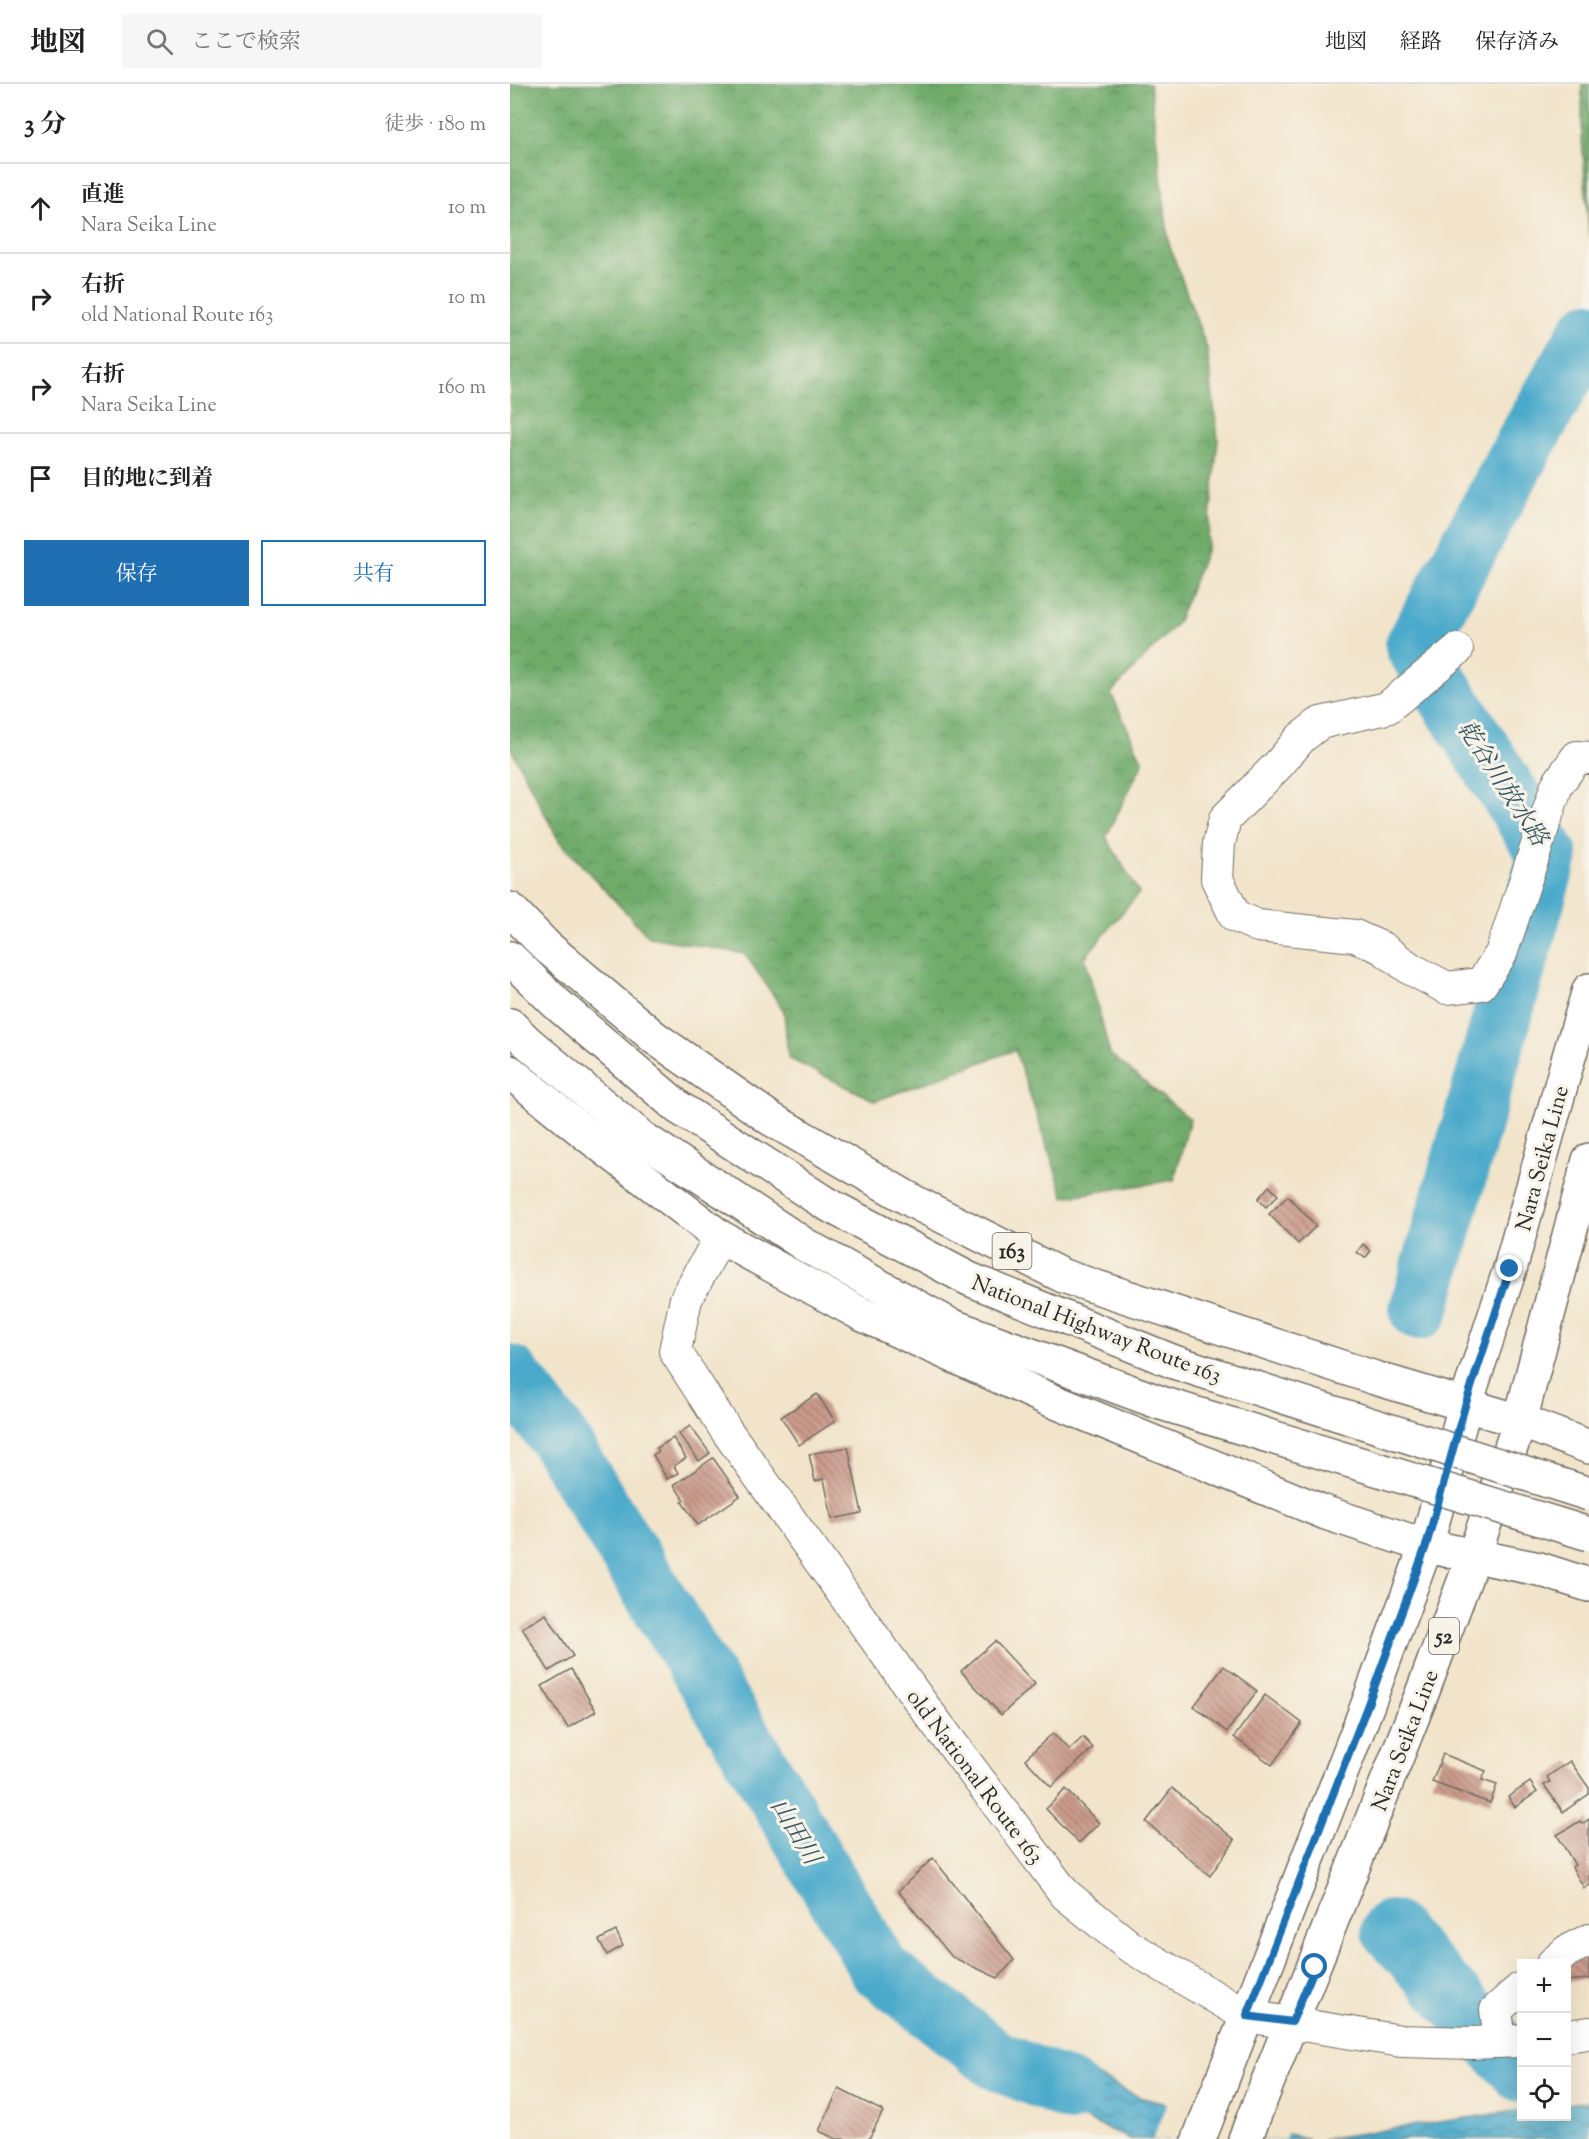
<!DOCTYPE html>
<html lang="ja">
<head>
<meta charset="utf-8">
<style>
  body { margin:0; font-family:"Sorts Mill Goudy","Noto Serif JP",serif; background:#f6f6f6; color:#222 }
  .controls { position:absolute; right:18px; bottom:18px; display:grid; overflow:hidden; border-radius:0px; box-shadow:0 6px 24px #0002 }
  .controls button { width:54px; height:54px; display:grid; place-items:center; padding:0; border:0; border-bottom:2px solid #e0e0e0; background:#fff; color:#222; font:30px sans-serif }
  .stop { position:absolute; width:18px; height:18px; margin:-14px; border:4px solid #1f6fb2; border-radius:50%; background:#fff }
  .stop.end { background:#1f6fb2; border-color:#fff; box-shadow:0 2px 6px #0008 }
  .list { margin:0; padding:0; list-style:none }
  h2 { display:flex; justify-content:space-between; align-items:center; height:78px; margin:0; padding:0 24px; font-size:26px }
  h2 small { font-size:20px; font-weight:400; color:#767676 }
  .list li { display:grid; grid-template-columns:39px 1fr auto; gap:18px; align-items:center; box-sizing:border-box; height:90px; padding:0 24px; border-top:2px solid #e0e0e0 }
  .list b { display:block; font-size:22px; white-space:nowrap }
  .list p { margin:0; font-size:20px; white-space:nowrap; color:#767676 }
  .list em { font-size:20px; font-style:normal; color:#767676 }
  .actions { display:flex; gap:12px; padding:18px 24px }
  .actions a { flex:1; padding:14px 0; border:2px solid #1f6fb2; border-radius:0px; text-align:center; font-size:21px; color:#1f6fb2 }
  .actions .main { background:#1f6fb2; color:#fff }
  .icon { flex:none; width:33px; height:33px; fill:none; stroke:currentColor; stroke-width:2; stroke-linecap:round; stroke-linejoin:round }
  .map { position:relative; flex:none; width:1079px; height:2055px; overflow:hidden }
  header { display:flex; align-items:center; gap:36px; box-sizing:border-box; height:84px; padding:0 30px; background:#fff; border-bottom:2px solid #e0e0e0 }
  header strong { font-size:28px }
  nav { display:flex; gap:33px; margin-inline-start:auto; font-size:21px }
  .search { width:420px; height:54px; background:#f6f6f6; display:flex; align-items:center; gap:15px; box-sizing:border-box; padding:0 21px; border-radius:0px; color:#767676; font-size:22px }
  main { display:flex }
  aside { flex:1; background:#fff }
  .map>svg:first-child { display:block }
  .forest { fill:url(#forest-crowns); stroke:#4d6b4b; stroke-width:1.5 }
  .water { fill:url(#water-waves); stroke:#3c6a7b; stroke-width:1.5 }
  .pier { fill:#f2e4ca }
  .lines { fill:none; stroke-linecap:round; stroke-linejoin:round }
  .river { stroke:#4caacb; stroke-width:60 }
  .building { fill:url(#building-back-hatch) }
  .minor-casing { stroke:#716c63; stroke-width:34 }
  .primary-casing { stroke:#716c63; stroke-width:36 }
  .trunk-casing { stroke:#716c63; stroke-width:36 }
  .minor { stroke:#fff; stroke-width:32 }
  .primary { stroke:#fff; stroke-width:33 }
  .trunk { stroke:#fff; stroke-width:33 }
  .trunk-bridge-casing { stroke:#716c63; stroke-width:36; stroke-linecap:butt }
  .trunk-bridge { stroke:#fff; stroke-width:33 }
  .route { stroke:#1f6fb2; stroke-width:8 }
  .labels { text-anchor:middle; stroke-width:6; stroke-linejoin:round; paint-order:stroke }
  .shield { fill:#f7f3e8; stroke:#686764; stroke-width:1.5 }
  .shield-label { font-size:21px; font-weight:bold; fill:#2b2b2b }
  .street-label { font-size:22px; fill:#2b2b2b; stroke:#f7f3e8 }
  .water-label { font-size:24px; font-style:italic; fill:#375763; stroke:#f7f3e8 }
</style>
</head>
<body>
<header>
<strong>地図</strong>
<div class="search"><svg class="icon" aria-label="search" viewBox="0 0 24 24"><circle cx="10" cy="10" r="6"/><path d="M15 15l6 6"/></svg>ここで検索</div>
<nav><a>地図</a><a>経路</a><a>保存済み</a></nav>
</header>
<main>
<aside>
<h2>3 分<small>徒歩 · 180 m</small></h2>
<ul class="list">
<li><svg class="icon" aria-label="ahead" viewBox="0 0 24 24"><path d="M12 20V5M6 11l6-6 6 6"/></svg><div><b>直進</b><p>Nara Seika Line</p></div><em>10 m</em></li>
<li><svg class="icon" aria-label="right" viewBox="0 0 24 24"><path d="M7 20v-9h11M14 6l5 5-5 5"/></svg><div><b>右折</b><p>old National Route 163</p></div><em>10 m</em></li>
<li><svg class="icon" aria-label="right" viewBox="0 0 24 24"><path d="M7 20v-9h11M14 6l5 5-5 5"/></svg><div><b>右折</b><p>Nara Seika Line</p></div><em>160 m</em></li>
<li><svg class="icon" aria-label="arrive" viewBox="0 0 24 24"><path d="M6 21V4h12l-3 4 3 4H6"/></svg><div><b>目的地に到着</b></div></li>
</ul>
<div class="actions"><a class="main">保存</a><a>共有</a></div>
</aside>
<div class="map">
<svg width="1079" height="2055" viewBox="0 0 1079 2055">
  <defs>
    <pattern id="forest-crowns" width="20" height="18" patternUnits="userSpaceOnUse" patternTransform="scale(1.5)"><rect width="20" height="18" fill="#6fab6b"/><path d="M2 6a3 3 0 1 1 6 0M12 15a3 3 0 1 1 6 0" fill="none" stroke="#5b8b58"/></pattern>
    <pattern id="water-waves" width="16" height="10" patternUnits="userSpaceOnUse" patternTransform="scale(1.5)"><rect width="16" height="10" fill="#4caacb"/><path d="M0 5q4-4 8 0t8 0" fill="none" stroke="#3f8ba5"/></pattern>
    <pattern id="building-back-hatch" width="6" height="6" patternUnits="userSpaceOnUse" patternTransform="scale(1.5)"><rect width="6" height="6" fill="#cb9b8b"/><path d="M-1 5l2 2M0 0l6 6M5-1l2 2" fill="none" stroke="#a57f72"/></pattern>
  </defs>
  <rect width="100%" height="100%" fill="#f7f3e8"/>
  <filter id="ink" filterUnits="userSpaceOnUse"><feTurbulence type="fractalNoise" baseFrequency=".0167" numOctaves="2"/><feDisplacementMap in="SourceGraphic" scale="12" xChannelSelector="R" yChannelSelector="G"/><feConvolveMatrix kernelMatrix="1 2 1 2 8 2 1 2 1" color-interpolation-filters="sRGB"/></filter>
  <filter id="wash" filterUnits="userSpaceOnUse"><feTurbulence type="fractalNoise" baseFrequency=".008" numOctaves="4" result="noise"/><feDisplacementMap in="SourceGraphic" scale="24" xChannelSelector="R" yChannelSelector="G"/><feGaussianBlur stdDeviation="1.35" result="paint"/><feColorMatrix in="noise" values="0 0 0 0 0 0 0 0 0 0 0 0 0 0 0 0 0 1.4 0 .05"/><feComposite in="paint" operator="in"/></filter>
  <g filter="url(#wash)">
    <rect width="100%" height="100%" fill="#f2e4ca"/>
    <g class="forest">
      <path d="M0 0H640L659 160 697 265 708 355 697 465 667 539 601 609 633 678 596 753 629 809 575 873 600 970 680 1035 664 1096 554 1113 505 966 365 1017 278 974 274 927 235 870 139 853 49 757 0 663Z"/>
      <path d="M1072 0H1079V152L1072 55Z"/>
    </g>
    <g class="water">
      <path d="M486 1976 585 1991 629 2013 799 2055H621L507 2006Z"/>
      <path d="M1079 2017V2055H812L1011 2026V2032H1056L1057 2020Z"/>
    </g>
    <path class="pier" d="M658 2017 778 2047 775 2055H643Z"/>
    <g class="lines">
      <g class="river">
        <path d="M909 1226 1038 771 905 562 1015 360 1079 248"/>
        <path d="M0 1291 47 1352 262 1703 370 1886 486 1976 562 2008"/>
        <path d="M881 1846 1011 1988"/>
      </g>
    </g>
    <g id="blocks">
      <g class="building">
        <path d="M759 1102 768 1111 756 1123 748 1115Z"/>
        <path d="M778 1112 806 1142 788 1160 759 1130Z"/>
        <path d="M853 1160 861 1167 855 1174 847 1168Z"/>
        <path d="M307 1310 325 1337 289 1361 271 1333Z"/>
        <path d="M180 1342 200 1369 189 1377 169 1350Z"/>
        <path d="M163 1354 176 1374 164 1382 168 1389 157 1395 143 1371 149 1367 147 1364Z"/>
        <path d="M338 1363 352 1429 322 1435 314 1395 305 1397 299 1370Z"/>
        <path d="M203 1374 230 1412 188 1441 172 1418 174 1416 164 1401Z"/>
        <path d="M36 1530 63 1572 39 1587 12 1544Z"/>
        <path d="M485 1557 525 1600 491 1631 451 1587Z"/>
        <path d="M714 1582 747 1607 717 1648 684 1622Z"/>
        <path d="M61 1585 86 1627 58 1644 32 1602Z"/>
        <path d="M755 1611 792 1639 762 1681 724 1653Z"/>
        <path d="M543 1649 559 1666 573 1653 583 1664 541 1703 515 1675Z"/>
        <path d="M933 1670 976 1687 972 1696 987 1701 980 1719 922 1698Z"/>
        <path d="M1060 1677 1079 1704V1710L1053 1728 1034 1701 1040 1698 1037 1693Z"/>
        <path d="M1020 1698 1027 1708 1005 1723 998 1713Z"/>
        <path d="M662 1704 725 1756 700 1792 636 1738Z"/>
        <path d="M556 1705 589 1739 569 1759 536 1725Z"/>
        <path d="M1079 1735V1801L1074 1804 1062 1783 1065 1781 1047 1751 1070 1737 1072 1740Z"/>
        <path d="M423 1774 504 1876 488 1894 442 1873 388 1807Z"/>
        <path d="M106 1847 113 1862 97 1871 89 1856Z"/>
        <path d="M1079 1872V1895L1056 1897V1880Z"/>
        <path d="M329 2005 373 2027 359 2055H326L309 2047Z"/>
      </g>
    </g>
  </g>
  <g filter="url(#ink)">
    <use href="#blocks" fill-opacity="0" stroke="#716c63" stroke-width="1.5"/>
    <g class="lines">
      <defs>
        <g id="minor">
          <path d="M947 566 877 624 810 639 791 654 769 680 715 735 709 759 707 795 725 832 748 842 845 852 872 864 901 885 937 904 971 900 991 870 1047 701 1067 673 1079 674"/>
          <path d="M210 1153 176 1215 165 1267 216 1346 412 1620 555 1810 619 1862 737 1932 891 1957 961 1959 1011 1957"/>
          <path d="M1042 1880 1057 1867 1079 1856"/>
          <path d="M1056 1952 1079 1949"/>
          <path d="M990 1957 986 1926 1011 1904"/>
        </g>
        <g id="primary">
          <path d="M689 2055 858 1620 916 1462 955 1322 1000 1185 1058 976 1079 906"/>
          <path d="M735 2055 911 1612 964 1471 1010 1337 1079 1076"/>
        </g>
        <g id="trunk">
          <path d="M0 825 36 862 145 954 261 1035 408 1120 553 1192 865 1294 1010 1337 1079 1363"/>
          <path d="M0 874 46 919 169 1024 315 1119 459 1195 664 1278"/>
          <path d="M0 941 16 957 131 1053 295 1161 440 1241 651 1319"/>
          <path d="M0 988 80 1053 210 1153 351 1230 536 1314 816 1429 916 1462 1029 1485 1079 1501"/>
        </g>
      </defs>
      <use href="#minor" class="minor-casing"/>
      <use href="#primary" class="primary-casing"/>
      <use href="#trunk" class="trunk-casing"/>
      <use href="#minor" class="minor"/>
      <use href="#primary" class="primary"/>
      <use href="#trunk" class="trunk"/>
      <defs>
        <g id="trunk-bridge">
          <path d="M664 1278 1079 1410"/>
          <path d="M651 1319 1079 1450"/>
        </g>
      </defs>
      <use href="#trunk-bridge" class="trunk-bridge-casing"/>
      <use href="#trunk-bridge" class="trunk-bridge"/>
    </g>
  </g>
  <g class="lines" filter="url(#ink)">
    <path class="route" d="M805 1883 782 1938 737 1932 858 1620 916 1462 955 1322 1000 1185"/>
  </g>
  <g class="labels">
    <g class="shield">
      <rect x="482.5" y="1149" width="39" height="36" rx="4.5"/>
      <rect x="919" y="1534" width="30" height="36" rx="4.5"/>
    </g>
    <g class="shield-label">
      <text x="502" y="1174">163</text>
      <text x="934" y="1559">52</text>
    </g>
    <g class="street-label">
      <text transform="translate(1031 1074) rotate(-75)" y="8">Nara Seika Line</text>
      <text transform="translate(587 1244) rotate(21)" y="8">National Highway Route 163</text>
      <text transform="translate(894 1656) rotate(-69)" y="8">Nara Seika Line</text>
      <text transform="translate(466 1692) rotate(53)" y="8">old National Route 163</text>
    </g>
    <g class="water-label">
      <text transform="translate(993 699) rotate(57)" y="8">乾谷川放水路</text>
      <text transform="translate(286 1747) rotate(59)" y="8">山田川</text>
    </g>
  </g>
</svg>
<div class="controls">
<button>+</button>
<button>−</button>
<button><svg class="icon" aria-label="locate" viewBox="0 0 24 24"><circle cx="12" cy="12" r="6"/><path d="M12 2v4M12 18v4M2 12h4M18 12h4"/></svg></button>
</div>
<div class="stop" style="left:805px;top:1883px"></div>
<div class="stop end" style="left:1000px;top:1185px"></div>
</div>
</main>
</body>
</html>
